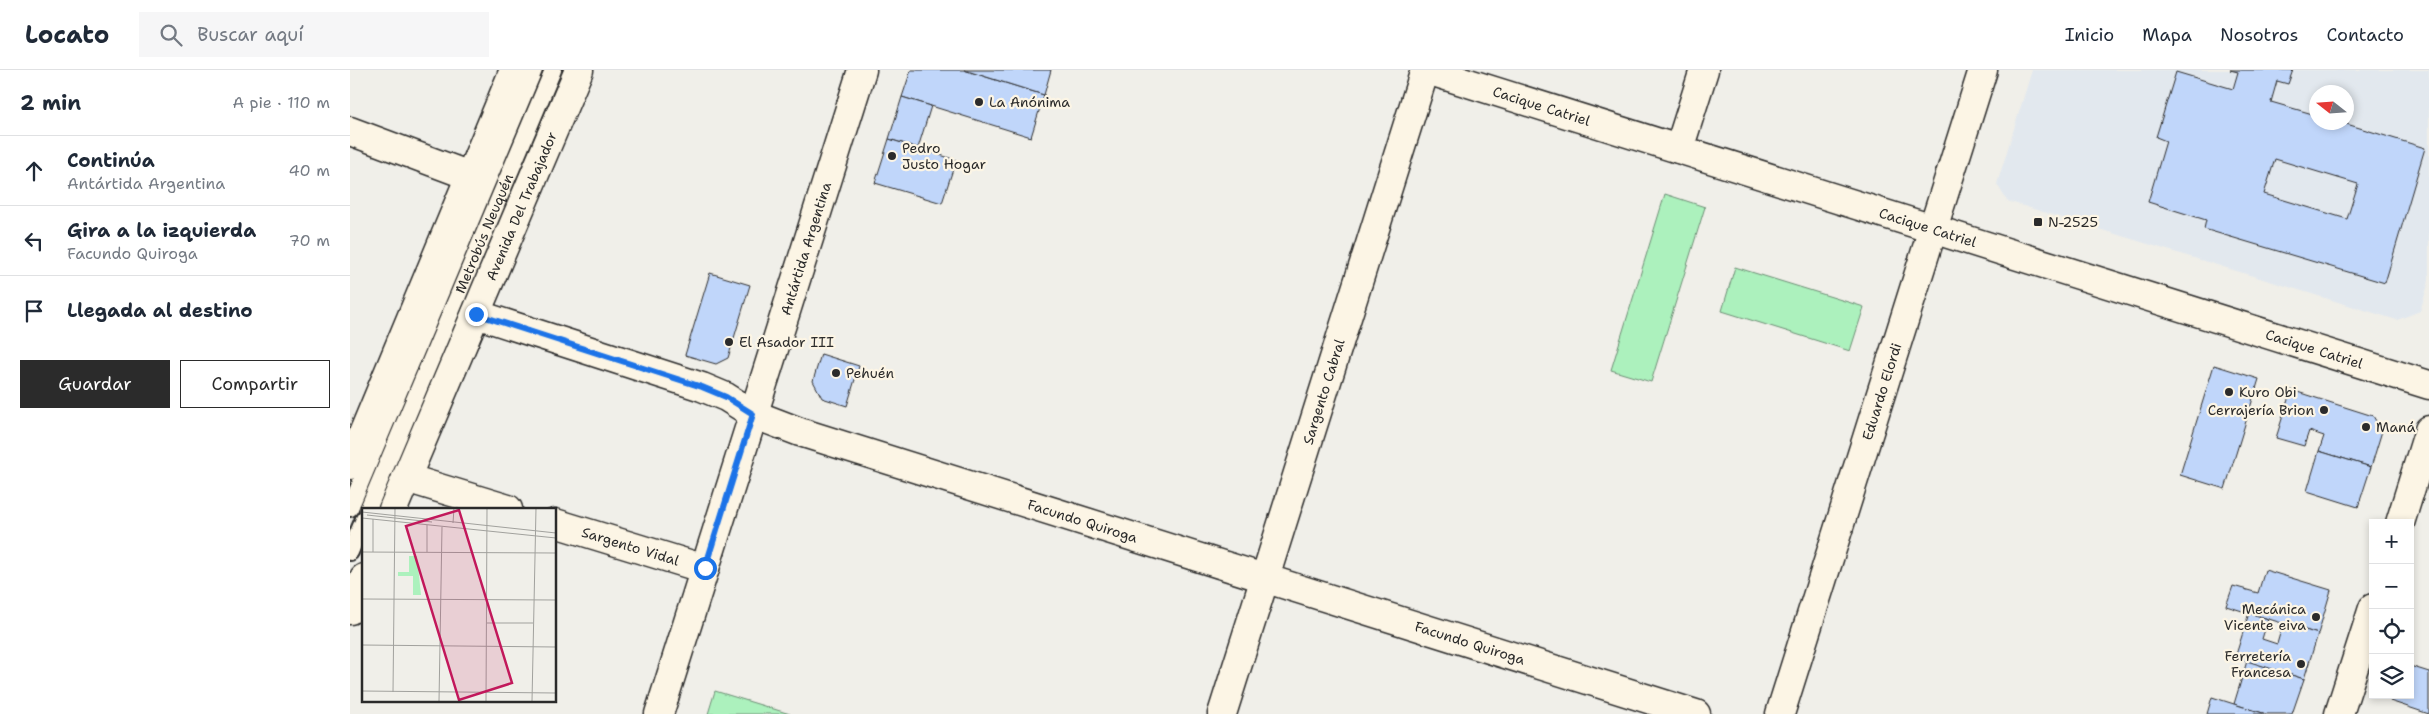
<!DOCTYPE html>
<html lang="es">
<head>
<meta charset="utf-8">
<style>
  body { margin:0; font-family:"Shantell Sans",sans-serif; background:#f6f6f7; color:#1f2937 }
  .controls { position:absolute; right:15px; bottom:15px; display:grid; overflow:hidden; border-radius:0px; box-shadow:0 2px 8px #0003 }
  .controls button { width:45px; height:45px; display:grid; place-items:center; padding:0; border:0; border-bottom:1px solid #e0e1e3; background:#fff; color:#1f2937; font:25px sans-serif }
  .compass { position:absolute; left:1959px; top:15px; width:45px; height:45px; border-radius:50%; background:#fff; box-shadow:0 2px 8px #0003; rotate:287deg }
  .stop { position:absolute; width:15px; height:15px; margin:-11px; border:4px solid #1a73e8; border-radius:50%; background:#fff }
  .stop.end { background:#1a73e8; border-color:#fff; box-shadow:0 1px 5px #0008 }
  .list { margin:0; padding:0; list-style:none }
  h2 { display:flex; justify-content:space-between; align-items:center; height:65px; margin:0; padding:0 20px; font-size:21px }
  h2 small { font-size:16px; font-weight:400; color:#747a83 }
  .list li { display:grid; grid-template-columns:32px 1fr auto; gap:15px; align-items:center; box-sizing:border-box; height:70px; padding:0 20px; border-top:1px solid #e0e1e3 }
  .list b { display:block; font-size:19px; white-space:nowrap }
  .list p { margin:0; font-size:16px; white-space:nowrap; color:#747a83 }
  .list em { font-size:16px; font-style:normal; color:#747a83 }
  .actions { display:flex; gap:10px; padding:15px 20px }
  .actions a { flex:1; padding:11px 0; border:1px solid #2b2b2b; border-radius:0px; text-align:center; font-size:18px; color:#2b2b2b }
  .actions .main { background:#2b2b2b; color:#fff }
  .icon { flex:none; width:28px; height:28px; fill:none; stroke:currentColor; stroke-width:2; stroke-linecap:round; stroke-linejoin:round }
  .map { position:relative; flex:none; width:2079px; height:644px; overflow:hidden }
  header { display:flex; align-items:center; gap:30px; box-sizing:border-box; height:70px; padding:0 25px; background:#fff; border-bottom:1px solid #e0e1e3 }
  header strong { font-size:24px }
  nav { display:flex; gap:28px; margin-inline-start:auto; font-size:18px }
  .search { width:350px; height:45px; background:#f6f6f7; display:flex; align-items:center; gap:12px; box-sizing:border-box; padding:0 18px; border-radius:0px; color:#747a83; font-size:19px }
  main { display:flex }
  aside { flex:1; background:#fff }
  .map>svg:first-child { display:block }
  .built { fill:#e2e8ee; fill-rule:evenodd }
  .green { fill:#acf1bd; stroke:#6c8e74 }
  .building { fill:#c0d6fa; stroke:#2b2b2b; fill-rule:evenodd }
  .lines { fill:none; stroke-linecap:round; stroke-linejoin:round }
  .lane-casing { stroke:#2b2b2b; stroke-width:20 }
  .street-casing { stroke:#2b2b2b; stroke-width:31 }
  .secondary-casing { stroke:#2b2b2b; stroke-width:31 }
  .primary-casing { stroke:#2b2b2b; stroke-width:31 }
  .lane { stroke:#fcf5e5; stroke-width:16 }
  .street { stroke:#fcf5e5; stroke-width:28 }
  .secondary { stroke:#fcf5e5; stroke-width:28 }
  .primary { stroke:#fcf5e5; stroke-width:28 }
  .route { stroke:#1a73e8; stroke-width:6 }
  .poi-dot { fill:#2b2b2b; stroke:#fcf5e5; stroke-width:2 }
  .labels { text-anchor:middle; stroke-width:4.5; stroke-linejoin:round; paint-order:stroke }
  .poi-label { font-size:14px; fill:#2b2b2b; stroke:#fcf5e5; text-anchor:start }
  .street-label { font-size:14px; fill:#2b2b2b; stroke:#fcf5e5 }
  .inset-road { fill:none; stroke:#a1a19d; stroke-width:1 }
  .view { fill:#c2185b; fill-opacity:0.15; stroke:#c2185b; stroke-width:2.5 }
  .inset-edge { fill:none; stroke:#2b2b2b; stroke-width:2.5 }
</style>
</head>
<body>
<header>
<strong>Locato</strong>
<div class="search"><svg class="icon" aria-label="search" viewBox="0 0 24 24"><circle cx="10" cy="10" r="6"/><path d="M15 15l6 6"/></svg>Buscar aquí</div>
<nav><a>Inicio</a><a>Mapa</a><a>Nosotros</a><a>Contacto</a></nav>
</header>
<main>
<aside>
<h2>2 min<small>A pie · 110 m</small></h2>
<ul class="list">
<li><svg class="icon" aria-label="ahead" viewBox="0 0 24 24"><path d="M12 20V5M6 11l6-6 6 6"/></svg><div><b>Continúa</b><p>Antártida Argentina</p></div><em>40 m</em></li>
<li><svg class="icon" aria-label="left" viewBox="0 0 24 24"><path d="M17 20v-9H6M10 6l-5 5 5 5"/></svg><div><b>Gira a la izquierda</b><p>Facundo Quiroga</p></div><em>70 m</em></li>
<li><svg class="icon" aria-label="arrive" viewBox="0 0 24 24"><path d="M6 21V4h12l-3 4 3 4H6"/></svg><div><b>Llegada al destino</b></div></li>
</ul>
<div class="actions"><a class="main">Guardar</a><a>Compartir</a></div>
</aside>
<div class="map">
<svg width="2079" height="644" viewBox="0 0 2079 644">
  <rect width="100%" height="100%" fill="#f0efe9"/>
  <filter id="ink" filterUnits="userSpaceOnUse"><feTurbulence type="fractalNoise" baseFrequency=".02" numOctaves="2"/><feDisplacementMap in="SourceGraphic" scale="10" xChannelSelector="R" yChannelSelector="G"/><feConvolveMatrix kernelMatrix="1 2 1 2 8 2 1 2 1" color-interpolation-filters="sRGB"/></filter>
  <g filter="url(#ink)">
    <path class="built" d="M1682 0H2079V211L2070 241 2047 250 1657 131 1647 114ZM1966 22H1996V52H1966Z"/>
    <g class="green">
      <path d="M1315 124 1355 137 1301 312 1261 300Z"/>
      <path d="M1385 197 1514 237 1500 281 1372 241Z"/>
      <path d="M365 621 440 644H358Z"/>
    </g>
    <g class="building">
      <path d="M561 0H614L694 25 681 67 552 27Z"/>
      <path d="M614 0H701L694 25Z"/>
      <path d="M1880 0H1943L1938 14 1927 11 1921 32 1966 45V52H1990L2075 78 2035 213 1854 159 1856 150 1798 132 1816 71 1806 67 1826 2 1883 19 1888 2ZM1925 89 2008 114 1997 149 1914 124Z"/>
      <path d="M552 27 581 36 568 78 539 69Z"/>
      <path d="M539 69 606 90 592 133 525 113Z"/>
      <path d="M360 203 400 215 378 288 366 294 335 285Z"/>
      <path d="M471 284 509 296 497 336 472 328 463 311Z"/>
      <path d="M1864 295 1909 309 1875 419 1830 405Z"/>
      <path d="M1941 320 2023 346 2032 361 2021 397 1969 381 1974 366 1959 361 1954 376 1926 368Z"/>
      <path d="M1969 381 2021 397 2008 437 1957 421Z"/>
      <path d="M1915 500 1981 520 1968 564 1876 536 1883 516 1908 523Z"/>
      <path d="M1899 543 1918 549 1912 569 1927 574 1933 553 1968 564 1954 609 1885 588Z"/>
      <path d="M1897 591 1954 609 1942 644H1916L1884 634Z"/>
      <path d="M2060 596 2079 602V644L2040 631 2042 625H2060Z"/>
      <path d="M1862 627 1884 634 1916 644H1857Z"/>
    </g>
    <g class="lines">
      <defs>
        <g id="lane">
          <path d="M0 438 184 0"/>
          <path id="s1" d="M18 439 203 0"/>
          <path d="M0 482 14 449"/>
        </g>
        <g id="street">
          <path d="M0 61 120 106"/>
          <path d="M1329 79 1354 0"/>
          <path id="s2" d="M126 244 352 317 376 327 403 344 450 362 1346 644"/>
          <path d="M56 408 158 439"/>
          <path id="s3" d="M205 453 355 499"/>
          <path id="s4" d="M872 644 1075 0"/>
          <path id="s5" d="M1430 644 1633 0"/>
        </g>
        <g id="secondary">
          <path id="s6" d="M1077 0 2079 315"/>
          <path d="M2050 453 2079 360"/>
          <path id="s7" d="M309 644 512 0"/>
          <path d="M1989 644 2023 538"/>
        </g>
        <g id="primary">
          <path d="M0 395 164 0"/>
          <path id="s8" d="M43 439 229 0"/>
          <path d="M0 540 14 508"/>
        </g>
      </defs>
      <use href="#lane" class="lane-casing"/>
      <use href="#street" class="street-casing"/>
      <use href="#secondary" class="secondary-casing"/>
      <use href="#primary" class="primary-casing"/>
      <use href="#lane" class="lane"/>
      <use href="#street" class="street"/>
      <use href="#secondary" class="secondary"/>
      <use href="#primary" class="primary"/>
    </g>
  </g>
  <g class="lines" filter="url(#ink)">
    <path class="route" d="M126 244 352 317 376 327 403 344 355 498"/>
  </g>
  <g class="poi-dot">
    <circle cx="629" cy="32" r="5"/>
    <circle cx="542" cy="86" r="5"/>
    <rect x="1683" y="147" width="10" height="10" rx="2.5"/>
    <circle cx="379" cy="272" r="5"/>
    <circle cx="486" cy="303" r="5"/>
    <circle cx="1879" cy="322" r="5"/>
    <circle cx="1974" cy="340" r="5"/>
    <circle cx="2016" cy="357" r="5"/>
    <circle cx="1966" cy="547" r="5"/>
    <circle cx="1951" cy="594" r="5"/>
  </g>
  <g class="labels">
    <g class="poi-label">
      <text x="639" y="37">La Anónima</text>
      <text x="552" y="83">Pedro<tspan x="552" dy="16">Justo Hogar</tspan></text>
      <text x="1698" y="157">N-2525</text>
      <text x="389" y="277">El Asador III</text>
      <text x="496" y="308">Pehuén</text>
      <text x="1889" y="327">Kuro Obi</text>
      <text x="1964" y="345" text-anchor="end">Cerrajería Brion</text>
      <text x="2026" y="362">Maná</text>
      <text x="1956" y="544" text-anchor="end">Mecánica<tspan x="1956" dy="16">Vicente eiva</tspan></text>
      <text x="1941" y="591" text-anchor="end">Ferretería<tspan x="1941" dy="16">Francesa</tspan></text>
    </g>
    <g class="street-label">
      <text dy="5" stroke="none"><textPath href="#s6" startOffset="120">Cacique Catriel</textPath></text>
      <text dy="5" stroke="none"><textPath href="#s8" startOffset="329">Avenida Del Trabajador</textPath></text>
      <text dy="5" stroke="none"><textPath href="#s6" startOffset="525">Cacique Catriel</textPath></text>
      <text dy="5" stroke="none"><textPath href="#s1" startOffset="299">Metrobús Neuquén</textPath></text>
      <text dy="5" stroke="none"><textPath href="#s7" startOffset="488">Antártida Argentina</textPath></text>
      <text dy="5" stroke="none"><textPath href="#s6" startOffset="930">Cacique Catriel</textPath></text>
      <text dy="5" stroke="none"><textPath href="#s4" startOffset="338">Sargento Cabral</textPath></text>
      <text dy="5" stroke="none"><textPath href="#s5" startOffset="338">Eduardo Elordi</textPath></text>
      <text dy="5" stroke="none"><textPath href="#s2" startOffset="642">Facundo Quiroga</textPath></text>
      <text dy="5" stroke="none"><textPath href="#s3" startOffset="79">Sargento Vidal</textPath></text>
      <text dy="5" stroke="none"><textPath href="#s2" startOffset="1048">Facundo Quiroga</textPath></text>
    </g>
  </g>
  <g transform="translate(12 438)">
    <rect width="194" height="194" fill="#f0efe9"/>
    <path d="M47 48H55L59 87H51V68H36V64H47Z" fill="#acf1bd"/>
    <path class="inset-road" d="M0 4 194 25M5 7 70 14M0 10 194 30M91 15 92 0M65 17V44M0 44 194 45M11 44V11M0 91 194 92M125 115H171M0 137 194 139M0 183 194 185M31 184 33 0M77 193 80 19M124 193 125 0M170 193 174 0"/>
    <path class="view" d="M97 2 150 175 97 192 44 18Z"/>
    <rect width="194" height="194" class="inset-edge"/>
  </g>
</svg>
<div class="controls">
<button>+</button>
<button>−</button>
<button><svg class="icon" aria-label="locate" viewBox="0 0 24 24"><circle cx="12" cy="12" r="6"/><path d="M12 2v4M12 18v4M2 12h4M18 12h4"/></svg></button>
<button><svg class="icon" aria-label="layers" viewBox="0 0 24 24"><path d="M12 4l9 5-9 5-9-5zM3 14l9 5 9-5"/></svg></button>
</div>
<svg class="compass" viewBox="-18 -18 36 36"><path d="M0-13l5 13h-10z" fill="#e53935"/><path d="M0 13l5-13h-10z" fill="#747a83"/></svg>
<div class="stop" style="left:355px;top:498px"></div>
<div class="stop end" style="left:126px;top:244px"></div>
</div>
</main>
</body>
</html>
